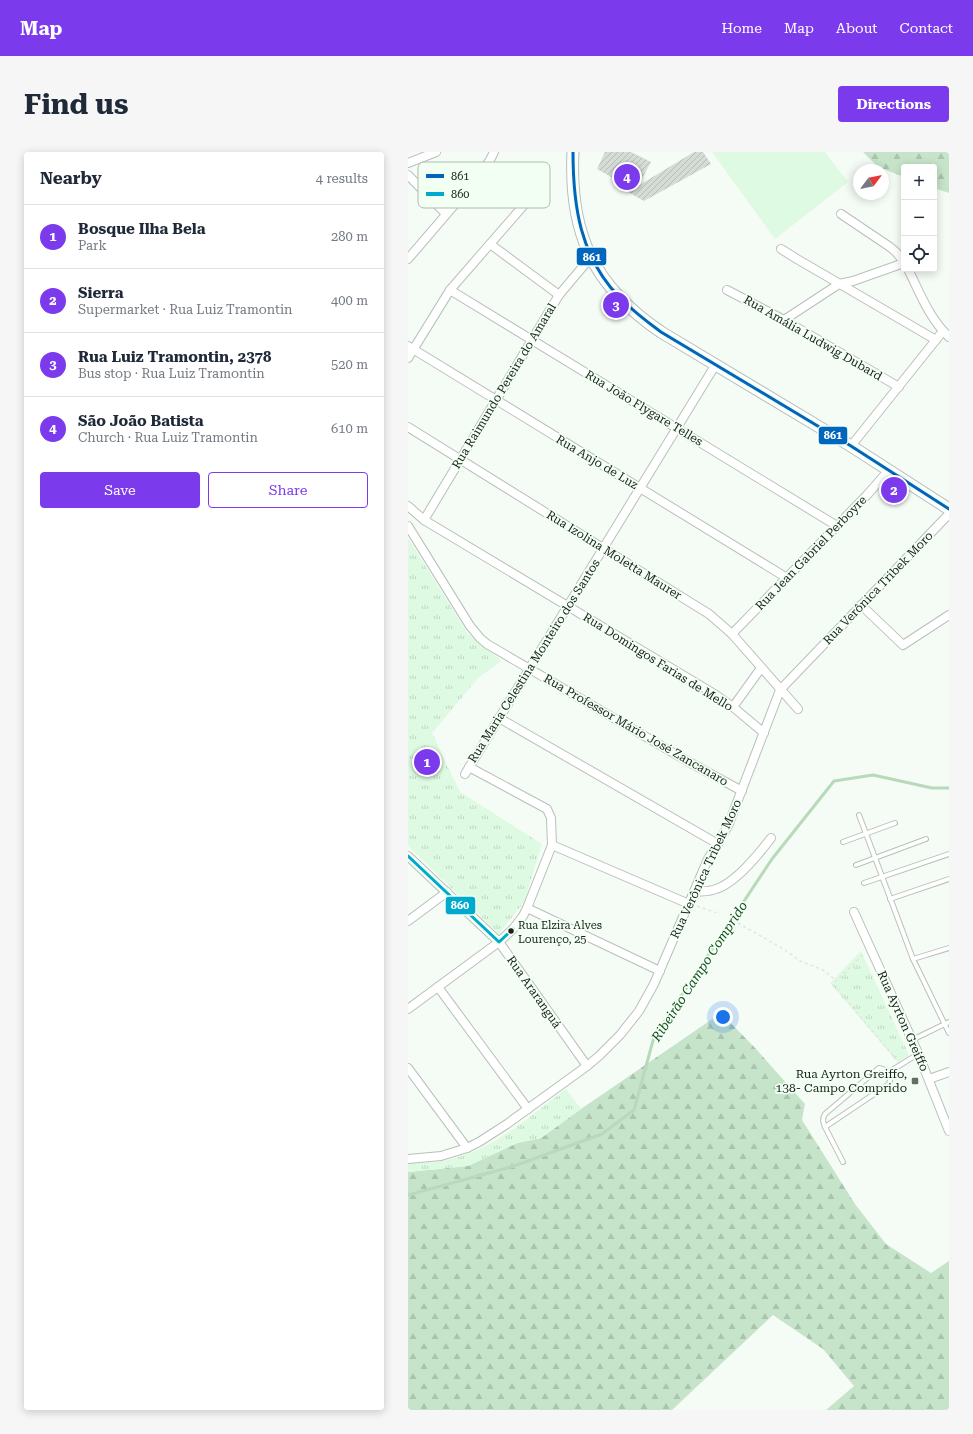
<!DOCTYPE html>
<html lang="en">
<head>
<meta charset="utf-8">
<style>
  body { margin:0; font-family:"Roboto Serif",serif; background:#f6f6f7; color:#1f2937 }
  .controls { position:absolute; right:12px; top:12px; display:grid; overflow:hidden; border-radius:4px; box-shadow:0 2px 10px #0003 }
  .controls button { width:36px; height:36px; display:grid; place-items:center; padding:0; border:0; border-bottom:1px solid #e0e1e3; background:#fff; color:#1f2937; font:20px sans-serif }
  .compass { position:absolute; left:445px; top:12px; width:36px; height:36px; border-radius:50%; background:#fff; box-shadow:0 2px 10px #0003; rotate:58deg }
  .you { position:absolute; left:315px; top:865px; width:14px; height:14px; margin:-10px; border:3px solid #fff; border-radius:50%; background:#1a73e8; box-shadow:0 0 0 6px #1a73e833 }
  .badge { display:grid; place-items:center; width:26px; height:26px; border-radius:50%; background:#7c3aed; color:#fff; font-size:13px; font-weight:700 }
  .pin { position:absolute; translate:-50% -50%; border:2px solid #fff; box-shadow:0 1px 4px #0006 }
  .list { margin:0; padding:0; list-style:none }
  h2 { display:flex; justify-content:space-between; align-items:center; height:52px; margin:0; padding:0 16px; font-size:17px }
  h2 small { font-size:13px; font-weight:400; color:#747a83 }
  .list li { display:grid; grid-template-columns:26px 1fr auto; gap:12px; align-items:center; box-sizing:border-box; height:64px; padding:0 16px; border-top:1px solid #e0e1e3 }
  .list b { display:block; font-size:15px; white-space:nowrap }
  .list p { margin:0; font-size:13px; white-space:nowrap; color:#747a83 }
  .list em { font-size:13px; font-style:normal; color:#747a83 }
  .actions { display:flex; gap:8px; padding:12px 16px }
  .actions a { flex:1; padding:9px 0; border:1px solid #7c3aed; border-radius:4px; text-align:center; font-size:14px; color:#7c3aed }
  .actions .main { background:#7c3aed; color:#fff }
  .icon { flex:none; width:22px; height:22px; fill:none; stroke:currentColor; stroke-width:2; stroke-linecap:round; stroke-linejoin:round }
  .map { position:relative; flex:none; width:541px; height:1258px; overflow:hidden; border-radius:4px }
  header { display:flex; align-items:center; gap:24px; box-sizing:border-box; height:56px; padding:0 20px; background:#7c3aed; color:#fff }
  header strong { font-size:19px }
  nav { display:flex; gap:22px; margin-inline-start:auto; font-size:14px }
  .intro { display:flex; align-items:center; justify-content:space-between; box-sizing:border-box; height:96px; padding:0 24px }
  h1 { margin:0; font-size:28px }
  .button { padding:10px 18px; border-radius:4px; background:#7c3aed; color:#fff; font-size:14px; font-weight:700 }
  main { display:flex; gap:24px; padding:0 24px }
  aside { flex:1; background:#fff; border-radius:4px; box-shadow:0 2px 10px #0003 }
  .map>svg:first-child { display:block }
  .forest { fill:url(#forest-firs) }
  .park { fill:url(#park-tufts) }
  .pitch { fill:#defae2 }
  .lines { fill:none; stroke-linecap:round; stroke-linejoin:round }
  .stream { stroke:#b6daba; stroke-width:3 }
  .building { fill:url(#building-hatch) }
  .lane-casing { stroke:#b8c0ba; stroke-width:6 }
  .street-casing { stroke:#b8c0ba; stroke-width:10 }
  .secondary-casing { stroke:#b8c0ba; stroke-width:13 }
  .path { stroke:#e2e5e2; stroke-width:1.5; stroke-dasharray:3 3; stroke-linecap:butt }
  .lane { stroke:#fefffe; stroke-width:4 }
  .street { stroke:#fefffe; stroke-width:8 }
  .secondary { stroke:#fefffe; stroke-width:11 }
  .bus-1-casing { stroke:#f2fff3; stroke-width:6 }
  .bus-2-casing { stroke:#f2fff3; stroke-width:6 }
  .bus-1 { stroke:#0065bd; stroke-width:3 }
  .bus-2 { stroke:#00a9ce; stroke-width:3 }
  .bus-dot { fill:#19201a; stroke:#f2fff3; stroke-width:1.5 }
  .poi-dot { fill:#666d67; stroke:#f2fff3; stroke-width:1.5 }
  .labels { text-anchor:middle; stroke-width:3.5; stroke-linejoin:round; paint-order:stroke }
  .bus-label { font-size:11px; fill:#19201a; stroke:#f2fff3; text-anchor:start }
  .street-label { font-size:12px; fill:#19201a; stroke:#f2fff3 }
  .poi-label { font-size:12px; fill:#19201a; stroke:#f2fff3; text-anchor:end }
  .water-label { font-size:13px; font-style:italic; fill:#164a22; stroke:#f2fff3 }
  .key { fill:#f2fff3; stroke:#b1bcb2; stroke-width:1 }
  .key-label { font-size:11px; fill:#19201a }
  .line-badge { stroke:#f2fff3; stroke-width:1.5 }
  .badge-label { font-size:11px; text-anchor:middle; font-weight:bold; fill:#fff }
</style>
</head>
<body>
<header>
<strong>Map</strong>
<nav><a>Home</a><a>Map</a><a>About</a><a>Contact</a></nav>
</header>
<div class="intro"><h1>Find us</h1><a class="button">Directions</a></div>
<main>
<aside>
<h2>Nearby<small>4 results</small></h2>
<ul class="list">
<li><span class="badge">1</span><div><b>Bosque Ilha Bela</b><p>Park</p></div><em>280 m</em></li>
<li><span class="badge">2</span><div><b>Sierra</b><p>Supermarket · Rua Luiz Tramontin</p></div><em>400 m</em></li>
<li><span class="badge">3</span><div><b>Rua Luiz Tramontin, 2378</b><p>Bus stop · Rua Luiz Tramontin</p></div><em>520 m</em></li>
<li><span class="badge">4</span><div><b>São João Batista</b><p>Church · Rua Luiz Tramontin</p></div><em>610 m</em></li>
</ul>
<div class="actions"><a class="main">Save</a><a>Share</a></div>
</aside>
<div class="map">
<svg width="541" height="1258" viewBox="0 0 541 1258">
  <defs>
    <pattern id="forest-firs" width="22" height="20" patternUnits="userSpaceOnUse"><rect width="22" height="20" fill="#c6e4ca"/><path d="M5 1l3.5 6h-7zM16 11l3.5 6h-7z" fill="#aac3ad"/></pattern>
    <pattern id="park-tufts" width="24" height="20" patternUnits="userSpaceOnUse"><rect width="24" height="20" fill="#defae2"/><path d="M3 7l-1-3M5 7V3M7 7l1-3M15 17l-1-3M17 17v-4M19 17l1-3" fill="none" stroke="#bed6c1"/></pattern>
    <pattern id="building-hatch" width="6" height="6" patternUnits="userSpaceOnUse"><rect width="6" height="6" fill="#d5dcd5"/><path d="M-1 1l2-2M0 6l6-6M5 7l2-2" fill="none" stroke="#b6bcb6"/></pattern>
  </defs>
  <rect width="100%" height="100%" fill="#f5fcf6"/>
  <g class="forest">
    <path d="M455 0H541V41L526 36V15H496V25L470 15Z"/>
    <path d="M313 861 349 898 397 952 394 968 447 1052 478 1092 523 1121 541 1109V1258H418L446 1234 415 1197 365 1163 264 1258H0V1020L60 1014 109 991 133 986 173 957Z"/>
  </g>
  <g class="park">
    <path d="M0 386 60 482 94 509 71 525 24 581 52 640 134 692 116 750 91 782 0 694Z"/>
    <path d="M453 799 501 903 490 911 422 831Z"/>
    <path d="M158 937 173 957 133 986 109 991 60 1014 0 1020V1012C14 1010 30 1011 43 1007 88 996 122 964 158 937Z"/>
  </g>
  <path class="pitch" d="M304 0H417L440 30 367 87Z"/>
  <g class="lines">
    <path class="stream" d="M0 1043 106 1014 194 982 226 958 246 885 364 707 426 629 465 623 524 636H541"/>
  </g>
  <g class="building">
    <path d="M197 0H223L243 10 231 32 223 36 189 17Z"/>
    <path d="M286 0H295L303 12 236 49 220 40Z"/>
  </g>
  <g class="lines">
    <defs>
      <g id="lane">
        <path d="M451 663 505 807 541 881"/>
        <path d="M435 690 487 671"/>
        <path d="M448 713 518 687"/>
        <path d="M456 731 541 702"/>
        <path d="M482 747 541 727"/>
        <path d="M505 807 541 796"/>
        <path d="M504 888 541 870"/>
        <path d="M471 916C477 917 481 919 483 925L481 932 417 975C415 970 414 967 417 962Z"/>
        <path d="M481 920 510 902"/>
        <path d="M417 975 435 1010"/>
      </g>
      <g id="street">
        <path d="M0 11 28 0"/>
        <path d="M0 23 38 62"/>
        <path d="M433 62 482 95 488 100 496 110"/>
        <path d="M82 92 151 143"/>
        <path d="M373 97 389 107 528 188"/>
        <path d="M0 107 66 30 82 8 86 0"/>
        <path d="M500 117C512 141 521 166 541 185"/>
        <path d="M42 138 429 374"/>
        <path d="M319 138 376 168 491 235"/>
        <path d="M376 168 431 132 445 129 496 111"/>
        <path d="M0 194 379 426"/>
        <path d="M0 206 42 138 122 46"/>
        <path d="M0 275 301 462 324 482 390 557"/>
        <path d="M443 294 535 179"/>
        <path d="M0 354 16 368 308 543 325 555 356 581"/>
        <path d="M16 368 151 143 183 105"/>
        <path d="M0 374 62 474 72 486 79 492 281 610 334 639"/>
        <path d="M453 453 495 493 541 463"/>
        <path d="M324 482 459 343 481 318"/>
        <path d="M325 555 353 516"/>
        <path d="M91 566 310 692"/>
        <path d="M57 622 308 212"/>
        <path d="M144 693 281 752"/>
        <path d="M0 704 91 790 179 914"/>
        <path d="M286 740C293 739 301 740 308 737 327 731 351 702 363 686"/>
        <path d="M119 756 252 819"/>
        <path d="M446 760 510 901 541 979"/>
        <path d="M0 769 39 740"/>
        <path d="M30 835 120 957"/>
        <path d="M0 857 91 790 105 777 115 764 119 756 144 693 143 666 139 657 61 615"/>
        <path d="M0 916 59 996"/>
        <path d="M521 927 541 920"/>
        <path d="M0 1007 33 1004 59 996 71 990 99 972 179 914 191 904 212 883 231 859 246 832 300 707 320 674 372 538 541 362"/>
      </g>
      <path id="secondary" d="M165 0C161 81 185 134 253 180L443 294 541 357"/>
    </defs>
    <use href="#lane" class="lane-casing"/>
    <use href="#street" class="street-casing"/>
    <use href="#secondary" class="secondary-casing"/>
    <g class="path">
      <path d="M289 754 312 762"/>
      <path d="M330 771 377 798 392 809 415 818 429 829"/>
      <path d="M455 803 425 832 488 907"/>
    </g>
    <use href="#lane" class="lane"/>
    <use href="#street" class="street"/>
    <use href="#secondary" class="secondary"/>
    <defs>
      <path id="bus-1" d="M165 0C165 54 172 104 211 145 224 158 238 169 253 180L443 294 541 357"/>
      <path id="bus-2" d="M0 704 91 790 105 777"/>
    </defs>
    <use href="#bus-1" class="bus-1-casing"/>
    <use href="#bus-2" class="bus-2-casing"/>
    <use href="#bus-1" class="bus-1"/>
    <use href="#bus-2" class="bus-2"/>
  </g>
  <circle class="bus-dot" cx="103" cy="779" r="3.5"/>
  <rect class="poi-dot" x="503" y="925" width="8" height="8" rx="2"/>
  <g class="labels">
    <g class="bus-label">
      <text x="110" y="777">Rua Elzira Alves<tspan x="110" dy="14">Lourenço, 25</tspan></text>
    </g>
    <g class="street-label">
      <text transform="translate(405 186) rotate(30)" y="4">Rua Amália Ludwig Dubard</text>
      <text transform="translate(96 234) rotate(-59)" y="4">Rua Raimundo Pereira do Amaral</text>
      <text transform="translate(236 256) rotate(31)" y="4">Rua João Flygare Telles</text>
      <text transform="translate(189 310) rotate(31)" y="4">Rua Anjo de Luz</text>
      <text transform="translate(403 401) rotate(-46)" y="4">Rua Jean Gabriel Perboyre</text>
      <text transform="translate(206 403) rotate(32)" y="4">Rua Izolina Moletta Maurer</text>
      <text transform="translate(470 436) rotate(-46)" y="4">Rua Verônica Tribek Moro</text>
      <text transform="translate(126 509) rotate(-58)" y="4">Rua Maria Celestina Monteiro dos Santos</text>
      <text transform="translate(250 510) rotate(32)" y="4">Rua Domingos Farias de Mello</text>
      <text transform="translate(228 578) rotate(30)" y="4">Rua Professor Mário José Zancanaro</text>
      <text transform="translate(298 717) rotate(-65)" y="4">Rua Verônica Tribek Moro</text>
      <text transform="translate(126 840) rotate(55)" y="4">Rua Araranguá</text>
      <text transform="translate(495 869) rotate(66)" y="4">Rua Ayrton Greiffo</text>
    </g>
    <g class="poi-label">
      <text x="499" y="926">Rua Ayrton Greiffo,<tspan x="499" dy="14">138- Campo Comprido</tspan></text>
    </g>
    <g class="water-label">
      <text transform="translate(291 819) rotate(-57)" y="5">Ribeirão Campo Comprido</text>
    </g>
  </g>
  <rect x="10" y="10" width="132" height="46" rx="6" class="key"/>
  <rect x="18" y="22" width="18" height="4" fill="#0065bd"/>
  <rect x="18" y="40" width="18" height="4" fill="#00a9ce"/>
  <g class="key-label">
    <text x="43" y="28">861</text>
    <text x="43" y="46">860</text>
  </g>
  <g class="line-badge">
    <rect x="168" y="95" width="31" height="19" rx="4" fill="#0065bd"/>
    <rect x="410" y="274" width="30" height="19" rx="4" fill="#0065bd"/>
    <rect x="37" y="744" width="31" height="19" rx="4" fill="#00a9ce"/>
  </g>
  <g class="badge-label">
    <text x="184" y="109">861</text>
    <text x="425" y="287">861</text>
    <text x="52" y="757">860</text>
  </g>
</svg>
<div class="controls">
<button>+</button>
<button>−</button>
<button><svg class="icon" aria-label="locate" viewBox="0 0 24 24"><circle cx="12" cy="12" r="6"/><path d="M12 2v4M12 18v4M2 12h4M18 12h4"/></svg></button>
</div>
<svg class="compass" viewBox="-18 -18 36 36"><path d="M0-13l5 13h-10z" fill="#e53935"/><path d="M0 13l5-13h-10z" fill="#747a83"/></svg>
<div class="you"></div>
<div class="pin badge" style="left:19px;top:610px">1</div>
<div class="pin badge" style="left:486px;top:338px">2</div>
<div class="pin badge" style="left:208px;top:153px">3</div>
<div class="pin badge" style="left:219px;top:25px">4</div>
</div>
</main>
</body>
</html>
